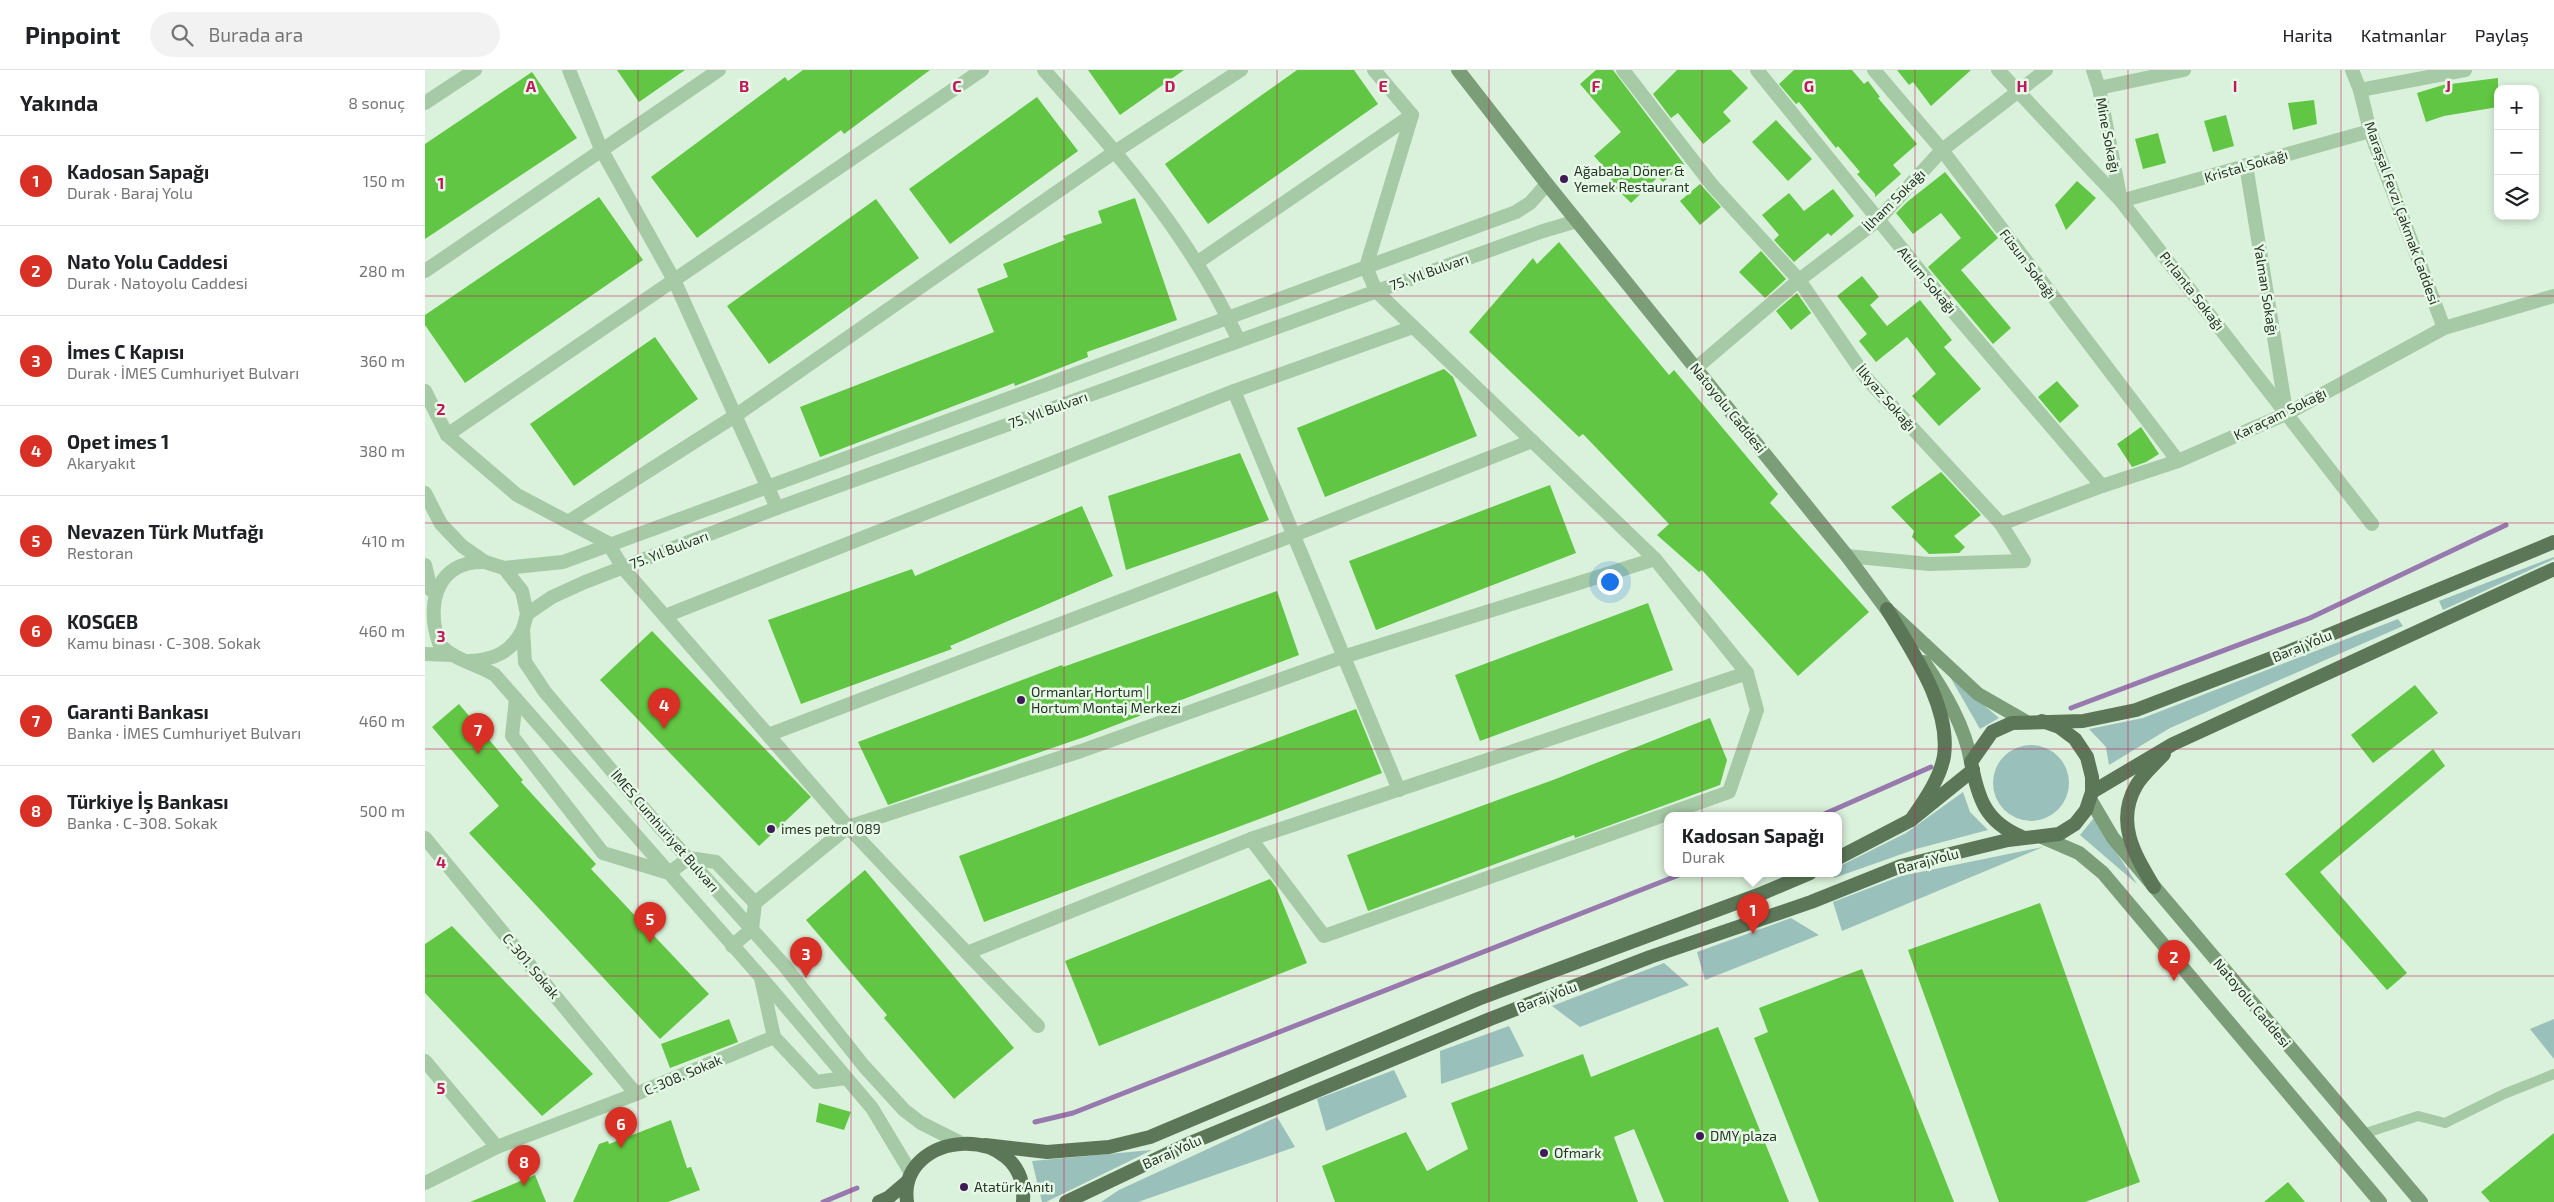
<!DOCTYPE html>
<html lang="tr">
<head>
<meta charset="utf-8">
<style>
  body { margin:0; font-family:"Exo 2",sans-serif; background:#f2f2f2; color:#202124 }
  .controls { position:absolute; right:15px; top:15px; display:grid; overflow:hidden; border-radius:10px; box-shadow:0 2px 8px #0003 }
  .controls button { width:45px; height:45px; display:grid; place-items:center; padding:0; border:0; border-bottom:1px solid #e0e0e0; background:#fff; color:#202124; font:25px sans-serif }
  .you { position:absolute; left:1184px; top:511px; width:18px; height:18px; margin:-12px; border:4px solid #fff; border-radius:50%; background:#1a73e8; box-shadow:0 0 0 8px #1a73e833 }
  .badge { display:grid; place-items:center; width:32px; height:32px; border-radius:50%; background:#d93025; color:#fff; font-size:16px; font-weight:700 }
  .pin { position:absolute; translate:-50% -41px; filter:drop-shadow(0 1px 2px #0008) }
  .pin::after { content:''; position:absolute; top:26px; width:18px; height:15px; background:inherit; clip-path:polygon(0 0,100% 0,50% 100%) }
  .popup { position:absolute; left:1239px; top:742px; width:178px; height:65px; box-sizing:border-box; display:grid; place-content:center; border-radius:10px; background:#fff; filter:drop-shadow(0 1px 4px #0005); font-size:16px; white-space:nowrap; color:#757577 }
  .popup b { font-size:19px; color:#202124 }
  .popup::after { content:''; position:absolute; left:50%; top:100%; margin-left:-10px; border:10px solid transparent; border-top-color:#fff }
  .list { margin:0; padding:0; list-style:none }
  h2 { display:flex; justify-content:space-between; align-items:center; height:65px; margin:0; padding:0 20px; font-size:21px }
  h2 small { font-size:16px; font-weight:400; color:#757577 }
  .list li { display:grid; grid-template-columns:32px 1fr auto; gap:15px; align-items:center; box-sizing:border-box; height:90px; padding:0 20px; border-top:1px solid #e0e0e0 }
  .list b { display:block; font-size:19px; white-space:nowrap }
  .list p { margin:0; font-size:16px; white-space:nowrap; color:#757577 }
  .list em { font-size:16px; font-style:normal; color:#757577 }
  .icon { flex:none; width:28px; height:28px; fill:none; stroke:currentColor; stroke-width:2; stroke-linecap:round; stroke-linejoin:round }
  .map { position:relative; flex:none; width:2129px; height:1132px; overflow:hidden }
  header { display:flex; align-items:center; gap:30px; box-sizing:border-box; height:70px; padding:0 25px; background:#fff; border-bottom:1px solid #e0e0e0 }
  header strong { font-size:24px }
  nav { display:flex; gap:28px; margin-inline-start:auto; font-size:18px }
  .search { width:350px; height:45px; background:#f2f2f2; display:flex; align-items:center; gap:12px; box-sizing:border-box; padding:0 18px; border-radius:28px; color:#757577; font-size:19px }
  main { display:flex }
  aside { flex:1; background:#fff }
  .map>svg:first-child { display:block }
  .green { fill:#9ac0bb }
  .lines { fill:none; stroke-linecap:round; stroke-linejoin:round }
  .stream { stroke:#9779ae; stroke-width:5 }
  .building { fill:#61c643 }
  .service { stroke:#a6c9a6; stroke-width:10 }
  .minor { stroke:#a6c9a6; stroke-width:14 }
  .tertiary { stroke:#a6c9a6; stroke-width:14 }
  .secondary { stroke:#7b9d77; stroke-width:14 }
  .primary { stroke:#5c7758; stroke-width:14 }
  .grid { fill:none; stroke:#c2185b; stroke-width:1; stroke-opacity:0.55 }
  .poi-dot { fill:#3f1c57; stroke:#e6f9e7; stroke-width:2 }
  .labels { text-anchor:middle; stroke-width:5; stroke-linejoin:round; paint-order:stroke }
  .street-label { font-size:14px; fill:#293527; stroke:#e6f9e7 }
  .poi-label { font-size:14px; fill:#293527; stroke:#e6f9e7; text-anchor:start }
  .grid-label { font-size:16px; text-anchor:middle; font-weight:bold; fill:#c2185b; stroke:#e6f9e7; stroke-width:5; stroke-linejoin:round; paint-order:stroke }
</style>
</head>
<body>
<header>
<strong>Pinpoint</strong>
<div class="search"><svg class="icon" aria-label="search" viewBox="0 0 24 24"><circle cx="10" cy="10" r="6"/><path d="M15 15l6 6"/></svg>Burada ara</div>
<nav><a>Harita</a><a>Katmanlar</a><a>Paylaş</a></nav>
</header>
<main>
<aside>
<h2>Yakında<small>8 sonuç</small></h2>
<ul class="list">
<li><span class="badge">1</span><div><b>Kadosan Sapağı</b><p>Durak · Baraj Yolu</p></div><em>150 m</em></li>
<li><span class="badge">2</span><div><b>Nato Yolu Caddesi</b><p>Durak · Natoyolu Caddesi</p></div><em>280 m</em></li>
<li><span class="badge">3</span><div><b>İmes C Kapısı</b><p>Durak · İMES Cumhuriyet Bulvarı</p></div><em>360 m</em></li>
<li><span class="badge">4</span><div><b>Opet imes 1</b><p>Akaryakıt</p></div><em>380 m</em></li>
<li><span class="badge">5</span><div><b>Nevazen Türk Mutfağı</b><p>Restoran</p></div><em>410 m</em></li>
<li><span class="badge">6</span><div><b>KOSGEB</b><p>Kamu binası · C-308. Sokak</p></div><em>460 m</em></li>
<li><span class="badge">7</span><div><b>Garanti Bankası</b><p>Banka · İMES Cumhuriyet Bulvarı</p></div><em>460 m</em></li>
<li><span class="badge">8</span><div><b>Türkiye İş Bankası</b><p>Banka · C-308. Sokak</p></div><em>500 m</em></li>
</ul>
</aside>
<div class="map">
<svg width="2129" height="1132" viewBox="0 0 2129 1132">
  <rect width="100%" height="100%" fill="#daf1db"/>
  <g class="green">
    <path d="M2129 487V489L2018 540 2014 531Z"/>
    <path d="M1973 549 1978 556 1745 658 1684 695 1681 677 1664 659 1718 648Z"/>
    <path d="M1524 605 1574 648 1555 659Z"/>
    <circle cx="1606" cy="713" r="38"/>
    <path d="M1538 722 1545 742 1563 760 1491 779 1409 808 1407 803H1413V797L1481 763Z"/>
    <path d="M1669 748 1712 814 1655 765Z"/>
    <path d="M1618 777 1417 861 1408 832 1476 806Z"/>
    <path d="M1366 848 1394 865 1280 910 1272 882Z"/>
    <path d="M1239 893 1264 915 1155 957 1127 936Z"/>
    <path d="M2129 949V989L2105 959Z"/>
    <path d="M1084 956 1099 986 1016 1014 1015 981Z"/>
    <path d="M969 1000 982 1027 901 1061 892 1029Z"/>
    <path d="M852 1047 870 1077 713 1132H676L694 1120Z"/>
    <path d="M727 1080 621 1132H617L607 1091Z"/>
  </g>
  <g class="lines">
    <g class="stream">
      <path d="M1646 638 1885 548 2081 455"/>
      <path d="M1397 745 1506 697"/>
      <path d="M610 1052 648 1043 1259 803"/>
      <path d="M398 1132 432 1118"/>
    </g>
  </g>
  <g class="building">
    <path d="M192 0H260L214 32Z"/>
    <path d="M378 0H505L419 64 416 60 272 168 226 107 360 7 363 11Z"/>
    <path d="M663 0H759L695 45Z"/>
    <path d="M872 0H929L953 34 783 154 740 94Z"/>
    <path d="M1171 0H1188L1259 94 1238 112 1233 107 1206 133 1184 111 1188 107 1169 86 1196 62 1155 14Z"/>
    <path d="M1252 0H1306L1323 18 1298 42 1306 51 1278 74 1253 43 1246 48 1228 24Z"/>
    <path d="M1369 0H1427L1439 14 1443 11 1455 27 1453 28 1492 74 1468 95 1476 104 1450 127V124L1432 104 1435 102 1413 76 1411 78 1374 32 1371 34 1354 14Z"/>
    <path d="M1472 0H1546L1506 36 1488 12 1484 15Z"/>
    <path d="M107 2 152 68 0 169V74Z"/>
    <path d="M2073 8V37L2019 46 2001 52 1992 23 2018 15Z"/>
    <path d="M612 27 653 81 525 174 484 119Z"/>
    <path d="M1889 30 1892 54 1868 60 1863 33Z"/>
    <path d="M1801 45 1809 76 1788 82 1779 51Z"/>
    <path d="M1351 50 1387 89 1363 111 1327 72Z"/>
    <path d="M1733 63 1741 93 1718 99 1710 69Z"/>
    <path d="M1520 102 1573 168 1536 200 1586 258 1568 274 1503 197 1536 168 1516 143 1488 164 1471 143 1482 132Z"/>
    <path d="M1652 111 1671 128 1641 160 1630 135Z"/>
    <path d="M1275 114 1296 137 1275 155 1255 131Z"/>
    <path d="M1408 119 1429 146 1406 166 1403 163 1369 192 1349 170 1354 165 1337 145 1364 123 1379 141Z"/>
    <path d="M174 127 218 190 40 313 0 255V245Z"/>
    <path d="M710 128 752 250 662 282 663 287 590 316 589 313 395 387 375 337 569 262 552 219 583 207 578 194 640 170 638 166 677 153 673 141Z"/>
    <path d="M451 129 494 188 344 294 302 236Z"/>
    <path d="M1134 172 1244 305 1249 300 1353 424 1345 433 1444 542 1373 606 1277 500 1274 502 1232 465 1244 454 1158 364 1154 367 1044 262 1108 188 1112 194Z"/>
    <path d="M1336 181 1361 209 1340 228 1314 202Z"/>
    <path d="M1437 206 1454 227 1445 235 1462 256 1495 230 1527 270 1519 277 1556 319 1514 356 1487 326 1511 304 1482 267 1451 292 1434 271 1442 264 1412 226Z"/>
    <path d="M1372 223 1386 243 1366 260 1351 241Z"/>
    <path d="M230 267 273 329 149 416 105 354Z"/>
    <path d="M1019 299 1028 307 1052 366 900 427 872 358Z"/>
    <path d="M1632 311 1654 336 1635 353 1613 327Z"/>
    <path d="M1716 357 1734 384 1721 392 1707 397 1692 374Z"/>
    <path d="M815 383 844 450 701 500 683 426Z"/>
    <path d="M1516 402 1556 445 1529 466 1540 477 1534 483 1504 484 1487 467 1489 461 1466 437Z"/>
    <path d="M1125 415 1151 483 951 560 924 491Z"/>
    <path d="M657 436 688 506 525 576 527 579 376 634 343 550 487 499 490 506Z"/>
    <path d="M852 521 874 585 662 666 463 735 433 672 637 595 638 597Z"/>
    <path d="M1223 533 1248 600 1055 671 1030 605Z"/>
    <path d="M227 561 386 727 334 776 175 610Z"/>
    <path d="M1990 615 2013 643 1948 693 1926 665Z"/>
    <path d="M34 634 98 710 96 712 171 794 166 799 284 924 235 969 44 763 74 736 7 657Z"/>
    <path d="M931 639 957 703 559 852 534 786Z"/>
    <path d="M1285 648 1302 690 1295 715 1150 768 1149 765 943 841 922 785 1128 710Z"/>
    <path d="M2008 679 2020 696 1895 802 1982 903 1962 920 1860 804Z"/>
    <path d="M440 800 589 978 529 1029 459 948 462 945 381 850Z"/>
    <path d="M845 809 851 817 882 893 674 976 640 891Z"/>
    <path d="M1615 833 1715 1112 1660 1132H1574L1483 880Z"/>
    <path d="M27 856 168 1004 117 1046 0 923V874Z"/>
    <path d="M1437 899 1529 1132H1394L1329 968 1343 962 1334 938Z"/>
    <path d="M304 949 313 972 245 998 236 974Z"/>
    <path d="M1293 957 1364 1132H1239L1209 1059 1189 1067 1213 1132H910L897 1096 981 1062 1002 1101 1043 1079 1026 1033 1158 984 1166 1007Z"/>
    <path d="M394 1033 426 1042 419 1060 391 1052Z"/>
    <path d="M246 1050 262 1098 266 1097 275 1120 243 1132H148L174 1074 183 1071 184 1074Z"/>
    <path d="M2129 1063V1132H2065L2056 1122Z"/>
    <path d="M110 1105 121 1132H45Z"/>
    <path d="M1863 1112 1880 1132H1839Z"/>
  </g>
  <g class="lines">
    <path class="service" d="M1938 1064 1993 1046 2020 1053 2079 1024 2129 1004"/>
    <g class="minor">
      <path d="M144 0 176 79 249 210 352 438"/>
      <path d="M619 0C693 83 767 168 814 271"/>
      <path d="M949 0 987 45 941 197 951 221 1230 489"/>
      <path d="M1198 0 1287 115 1374 210 1442 309 1576 454 1599 491 1504 494 1422 486"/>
      <path d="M1332 0 1525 238 1677 416"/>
      <path d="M1449 0 1517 80 1753 391"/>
      <path d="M1573 0 1696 131 1947 454"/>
      <path d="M1668 0 1674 18 1696 131 1945 61"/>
      <path d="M1927 0 1935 20 1945 61 2019 258"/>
      <path d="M1674 18 1759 0"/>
      <path d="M1935 20 2040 0"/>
      <path d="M0 33 50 0"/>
      <path d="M1821 95 1861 341"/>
      <path d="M773 192 987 45"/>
      <path d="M0 201 294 0"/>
      <path d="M1271 298 1374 210 1453 150 1517 80 1621 0"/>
      <path d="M0 321 22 365 92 425 183 473 198 498 423 757 542 883"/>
      <path d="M809 321 988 257"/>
      <path d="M22 365 557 0"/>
      <path d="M143 452 310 346 691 81 816 0"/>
      <path d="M1576 454 1677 416 1753 391 1861 344 2019 258 2129 226"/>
      <path d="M240 546 809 321 974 720"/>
      <path d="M91 629 87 666 178 783 244 803 264 788 291 792 330 833 327 859 307 876"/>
      <path d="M343 665 869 465 1107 371"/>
      <path d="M0 768 211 1024"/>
      <path d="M826 769 1322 603"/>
      <path d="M330 833 423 757 656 681 918 587 1230 489 1322 603 1332 640 1304 722 899 866 826 769 542 883 613 956"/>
      <path d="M349 967 391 1012 421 1008"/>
      <path d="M0 991 72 1077"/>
      <path d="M0 1113 72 1077 211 1024 349 967 336 908"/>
    </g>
    <g class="tertiary">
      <path d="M0 423 16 454 37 476 60 492 79 498 97 521 102 544 98 559 100 592 120 622 232 754 358 894 438 995 479 1040 496 1053 536 1073"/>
      <path d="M60 492C13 490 0 533 14 573 27 590 53 594 70 605L341 913 447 1038 486 1103"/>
      <path d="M0 495 6 520"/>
      <path d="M79 498 138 492 1091 142 1105 133 1122 114"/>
      <path d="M102 544 127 527 160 512 352 438 1118 161 1152 151"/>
      <path d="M0 584 27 585"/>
      <path d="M44 591C69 590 87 582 98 559"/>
    </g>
    <g class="secondary">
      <path d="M1033 0 1122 114 1422 486 1468 548"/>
      <path d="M1466 543 1553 624 1600 651"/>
      <path d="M1499 592C1520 623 1540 656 1546 692"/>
      <path d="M1665 729 1688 768 1996 1132"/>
      <path d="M1617 767 1654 783 1678 803 1955 1132"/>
    </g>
    <g class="primary">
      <path d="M1462 539C1486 580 1526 636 1519 686 1515 709 1499 731 1486 750"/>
      <path d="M1667 722 1748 674 2129 499"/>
      <path d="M1597 767C1560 752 1553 728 1546 692L1567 662 1587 653 1658 651 1711 640 1865 581 2129 472"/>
      <path d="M1413 788 1486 750 1548 700"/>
      <path d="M1729 817C1710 785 1690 753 1711 716 1717 705 1730 694 1739 684"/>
      <path d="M560 1075 622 1082 684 1077 725 1067 1053 929 1338 823 1385 803"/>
      <path d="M454 1132 463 1128 483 1111"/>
      <path d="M482 1132C472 1059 604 1050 598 1132"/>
      <path d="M641 1132 763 1074 1065 949 1225 887 1386 832 1476 796 1583 770 1634 764 1650 754 1661 740 1667 722V707L1662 687 1650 669 1634 657 1617 651"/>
    </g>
  </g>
  <path class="grid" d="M213 0V1132M426 0V1132M639 0V1132M852 0V1132M1064 0V1132M1277 0V1132M1490 0V1132M1703 0V1132M1916 0V1132M0 226H2129M0 453H2129M0 679H2129M0 906H2129"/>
  <g class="poi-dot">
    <circle cx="1139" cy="109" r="5"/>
    <circle cx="596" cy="630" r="5"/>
    <circle cx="346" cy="759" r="5"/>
    <circle cx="1275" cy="1066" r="5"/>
    <circle cx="1119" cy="1083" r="5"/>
    <circle cx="539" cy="1117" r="5"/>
  </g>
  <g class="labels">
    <g class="street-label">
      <text transform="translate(1683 65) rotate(79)" y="5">Mine Sokağı</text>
      <text transform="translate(1821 96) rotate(-16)" y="5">Kristal Sokağı</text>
      <text transform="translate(1469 130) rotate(-45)" y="5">İlham Sokağı</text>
      <text transform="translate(1977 143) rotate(70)" y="5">Maraşal Fevzi Çakmak Caddesi</text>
      <text transform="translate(1603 194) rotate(53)" y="5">Füsun Sokağı</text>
      <text transform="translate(1004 202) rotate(-20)" y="5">75. Yıl Bulvarı</text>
      <text transform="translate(1502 210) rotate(50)" y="5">Atılım Sokağı</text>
      <text transform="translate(1841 220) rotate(81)" y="5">Yalman Sokağı</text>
      <text transform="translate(1767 221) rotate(52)" y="5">Pırlanta Sokağı</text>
      <text transform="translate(1461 328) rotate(49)" y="5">İlkyaz Sokağı</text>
      <text transform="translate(1303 338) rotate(51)" y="5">Natoyolu Caddesi</text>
      <text transform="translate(623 340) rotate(-20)" y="5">75. Yıl Bulvarı</text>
      <text transform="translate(1855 344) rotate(-26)" y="5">Karaçam Sokağı</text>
      <text transform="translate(244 480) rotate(-21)" y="5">75. Yıl Bulvarı</text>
      <text transform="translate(1877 576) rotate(-22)" y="5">Baraj Yolu</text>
      <text transform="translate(240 761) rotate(49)" y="5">İMES Cumhuriyet Bulvarı</text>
      <text transform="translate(1503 791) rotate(-15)" y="5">Baraj Yolu</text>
      <text transform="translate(106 896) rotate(50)" y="5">C-301. Sokak</text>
      <text transform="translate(1122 927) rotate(-21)" y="5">Baraj Yolu</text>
      <text transform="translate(1827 933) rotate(50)" y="5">Natoyolu Caddesi</text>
      <text transform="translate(258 1005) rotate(-23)" y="5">C-308. Sokak</text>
      <text transform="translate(747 1082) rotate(-24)" y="5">Baraj Yolu</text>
    </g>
    <g class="poi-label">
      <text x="1149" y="106">Ağababa Döner &amp;<tspan x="1149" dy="16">Yemek Restaurant</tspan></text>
      <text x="606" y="627">Ormanlar Hortum |<tspan x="606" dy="16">Hortum Montaj Merkezi</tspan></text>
      <text x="356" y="764">imes petrol 089</text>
      <text x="1285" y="1071">DMY plaza</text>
      <text x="1129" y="1088">Ofmark</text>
      <text x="549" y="1122">Atatürk Anıtı</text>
    </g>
  </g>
  <g class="grid-label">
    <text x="106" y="22">A</text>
    <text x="319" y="22">B</text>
    <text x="532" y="22">C</text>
    <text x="745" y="22">D</text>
    <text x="958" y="22">E</text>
    <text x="1171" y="22">F</text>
    <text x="1384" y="22">G</text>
    <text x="1597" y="22">H</text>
    <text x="1810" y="22">I</text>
    <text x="2023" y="22">J</text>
    <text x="16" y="119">1</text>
    <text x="16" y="345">2</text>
    <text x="16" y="572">3</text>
    <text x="16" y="798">4</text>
    <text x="16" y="1024">5</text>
  </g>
</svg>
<div class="controls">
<button>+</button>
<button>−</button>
<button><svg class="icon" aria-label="layers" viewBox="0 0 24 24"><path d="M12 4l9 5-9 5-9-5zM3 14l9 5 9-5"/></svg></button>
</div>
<div class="you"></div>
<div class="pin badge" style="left:1328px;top:864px">1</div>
<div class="popup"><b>Kadosan Sapağı</b>Durak</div>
<div class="pin badge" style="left:1749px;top:911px">2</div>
<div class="pin badge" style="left:381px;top:908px">3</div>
<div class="pin badge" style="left:239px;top:659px">4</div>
<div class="pin badge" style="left:225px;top:873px">5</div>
<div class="pin badge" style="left:196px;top:1078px">6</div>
<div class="pin badge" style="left:53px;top:684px">7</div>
<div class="pin badge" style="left:99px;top:1116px">8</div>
</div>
</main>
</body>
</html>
